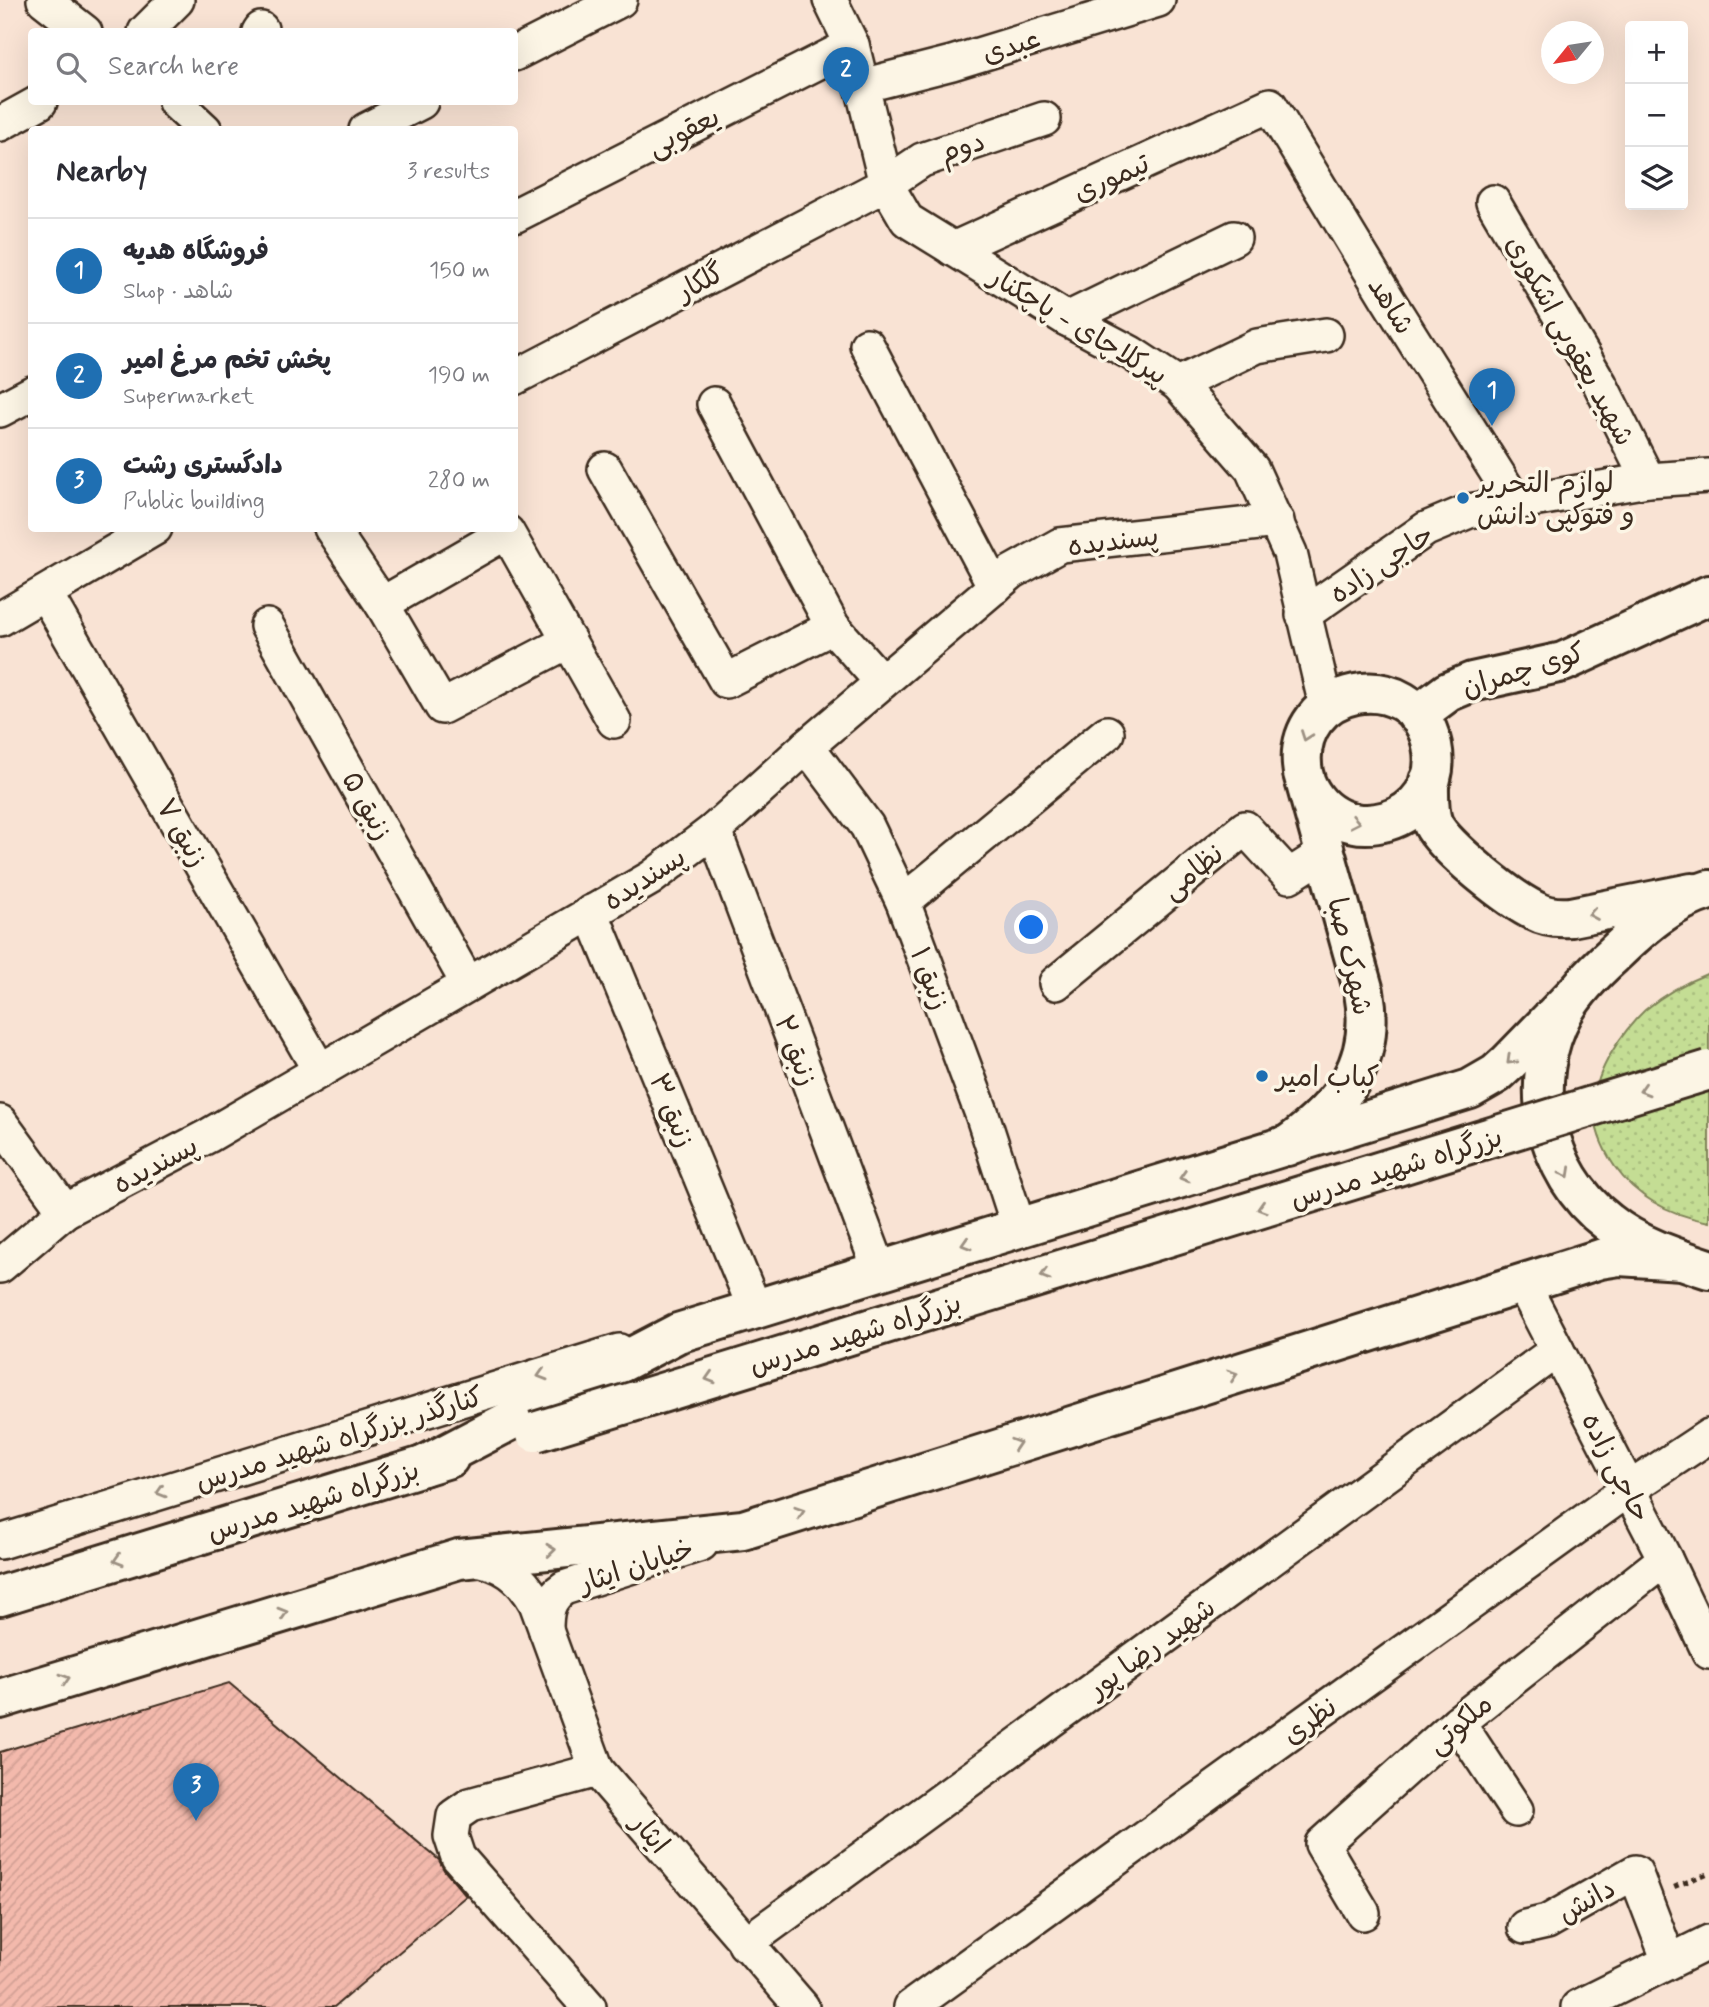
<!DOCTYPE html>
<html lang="en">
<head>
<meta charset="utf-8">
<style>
  body { margin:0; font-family:Mynerve,"Playpen Sans Arabic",sans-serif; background:#f7f7f7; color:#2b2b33 }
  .controls { position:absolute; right:21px; top:21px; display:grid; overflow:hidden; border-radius:7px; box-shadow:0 7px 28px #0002 }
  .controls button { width:63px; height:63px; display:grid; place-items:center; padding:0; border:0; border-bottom:2px solid #e1e1e2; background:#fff; color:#2b2b33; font:35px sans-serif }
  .compass { position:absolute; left:1541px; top:21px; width:63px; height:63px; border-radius:50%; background:#fff; box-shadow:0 7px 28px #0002; rotate:240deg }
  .you { position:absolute; left:1032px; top:928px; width:24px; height:24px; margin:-18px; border:5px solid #fff; border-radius:50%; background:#1a73e8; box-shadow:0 0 0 10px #1a73e833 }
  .badge { display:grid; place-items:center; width:46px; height:46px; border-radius:50%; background:#1f6fb2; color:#fff; font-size:23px; font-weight:700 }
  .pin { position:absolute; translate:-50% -58px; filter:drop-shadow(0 2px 4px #0008) }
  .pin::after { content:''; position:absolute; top:37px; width:24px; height:21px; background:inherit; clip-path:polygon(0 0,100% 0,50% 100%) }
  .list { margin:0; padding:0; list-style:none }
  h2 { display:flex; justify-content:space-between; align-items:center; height:91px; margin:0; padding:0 28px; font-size:30px }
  h2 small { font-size:23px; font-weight:400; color:#7c7c81 }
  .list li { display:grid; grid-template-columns:46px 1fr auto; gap:21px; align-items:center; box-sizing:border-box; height:105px; padding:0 28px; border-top:2px solid #e1e1e2 }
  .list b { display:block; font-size:26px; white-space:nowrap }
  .list p { margin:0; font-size:23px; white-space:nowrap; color:#7c7c81 }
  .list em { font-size:23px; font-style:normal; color:#7c7c81 }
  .icon { flex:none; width:38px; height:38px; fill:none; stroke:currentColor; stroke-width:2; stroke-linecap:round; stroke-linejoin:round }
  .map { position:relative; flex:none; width:1709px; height:2007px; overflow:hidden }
  .search { position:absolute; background:#fff; box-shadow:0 7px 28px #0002; left:28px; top:28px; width:490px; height:77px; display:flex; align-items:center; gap:18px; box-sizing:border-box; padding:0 24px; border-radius:7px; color:#7c7c81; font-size:26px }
  .panel { position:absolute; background:#fff; box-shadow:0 7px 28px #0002; left:28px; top:126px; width:490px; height:406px; border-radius:7px }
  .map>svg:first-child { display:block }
  .grass { fill:url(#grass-dots); stroke:#808459; stroke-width:2 }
  .building { fill:url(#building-hatch); stroke:#3b2a1e; stroke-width:2 }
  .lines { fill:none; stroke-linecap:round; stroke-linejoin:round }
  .minor-casing { stroke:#3b2a1e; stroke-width:38 }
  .major-casing { stroke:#3b2a1e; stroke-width:44 }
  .highway-casing { stroke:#3b2a1e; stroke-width:44 }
  .path { stroke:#3b2a1e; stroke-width:4.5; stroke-dasharray:5 5; stroke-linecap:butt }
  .minor { stroke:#fcf5e5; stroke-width:33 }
  .major { stroke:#fcf5e5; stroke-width:38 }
  .highway { stroke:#fcf5e5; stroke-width:38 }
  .highway-bridge-casing { stroke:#3b2a1e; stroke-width:44; stroke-linecap:butt }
  .highway-bridge { stroke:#fcf5e5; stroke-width:38 }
  .oneway { stroke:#9c9082 }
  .poi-dot { fill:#1f6fb2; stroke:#fcf5e5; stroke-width:2.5 }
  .labels { text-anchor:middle; stroke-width:7; stroke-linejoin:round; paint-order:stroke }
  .street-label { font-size:28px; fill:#3b2a1e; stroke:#fcf5e5 }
  .poi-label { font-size:28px; fill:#3b2a1e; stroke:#fcf5e5; text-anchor:start }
</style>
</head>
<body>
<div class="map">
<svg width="1709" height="2007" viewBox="0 0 1709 2007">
  <defs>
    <pattern id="grass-dots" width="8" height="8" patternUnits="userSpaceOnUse" patternTransform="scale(1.75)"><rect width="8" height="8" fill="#c4dd94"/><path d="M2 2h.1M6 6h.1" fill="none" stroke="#a9be7f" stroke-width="1.8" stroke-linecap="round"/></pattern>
    <pattern id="building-hatch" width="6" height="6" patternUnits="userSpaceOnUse" patternTransform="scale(1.75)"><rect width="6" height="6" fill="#f3b9ac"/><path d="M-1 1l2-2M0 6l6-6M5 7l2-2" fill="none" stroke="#d19f94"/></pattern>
  </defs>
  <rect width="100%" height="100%" fill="#f9e3d4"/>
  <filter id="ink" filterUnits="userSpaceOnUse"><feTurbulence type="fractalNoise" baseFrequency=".0143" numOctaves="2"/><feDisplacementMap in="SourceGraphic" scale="14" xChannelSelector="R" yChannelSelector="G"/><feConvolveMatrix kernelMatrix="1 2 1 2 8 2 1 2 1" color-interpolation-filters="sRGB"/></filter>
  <g filter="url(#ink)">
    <path class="grass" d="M1709 973V1222C1672 1215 1637 1198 1615 1167 1602 1148 1593 1125 1594 1102 1596 1070 1622 1032 1645 1010 1664 994 1686 982 1709 973Z"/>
    <path class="building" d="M229 1683 439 1860 444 1870 466 1896 334 2007H0V1752Z"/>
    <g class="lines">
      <defs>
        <g id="minor">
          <path d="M44 0 85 32"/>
          <path d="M830 0 852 45 886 184 907 220 1067 319 1131 353 1178 384 1252 469 1290 553 1326 706"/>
          <path d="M145 32 177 0"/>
          <path d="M259 32 261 29"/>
          <path d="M514 54 620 0"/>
          <path d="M862 86 952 63 1158 0"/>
          <path d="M175 102 205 130"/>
          <path d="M0 124 40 102"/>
          <path d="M366 130 421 102"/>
          <path d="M1493 202 1600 384 1648 480"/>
          <path d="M514 216 852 45"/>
          <path d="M953 249 1270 105 1387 298 1516 503"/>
          <path d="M1067 319 1234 238"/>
          <path d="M867 345 995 587"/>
          <path d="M514 378 886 184 922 160 1044 119"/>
          <path d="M1178 384 1257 346 1326 335"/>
          <path d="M714 404 833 627 882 682"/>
          <path d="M0 410 32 393"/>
          <path d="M605 469 726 681 833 627"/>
          <path d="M331 528 382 604 442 707 569 641"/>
          <path d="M45 593 320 1071"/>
          <path d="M382 604 507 532 614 721"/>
          <path d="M1303 615 1426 529 1469 511 1648 480 1709 476"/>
          <path d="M0 619 155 528"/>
          <path d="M267 626 468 984"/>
          <path d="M807 746 867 826 903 902 982 1114 1019 1228"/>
          <path d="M714 830 880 1271"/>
          <path d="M903 902 1107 733"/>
          <path d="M591 912 755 1309"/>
          <path d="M1056 983 1245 828 1289 876 1325 853"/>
          <path d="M0 1122 65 1211"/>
          <path d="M0 1266 65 1211 208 1136 651 878 714 830 807 746 1012 572 1060 545 1277 521"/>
          <path d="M1523 1284 1665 1559 1709 1652"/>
          <path d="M0 1542 619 1351"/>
          <path d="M472 1558C503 1563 521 1576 536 1603L597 1770 802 2007"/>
          <path d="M546 1631C546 1613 547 1599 564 1588L701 1544"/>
          <path d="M1458 1722 1516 1810"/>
          <path d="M1363 1913 1322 1844 1458 1722 1665 1559"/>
          <path d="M1525 1927 1547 1922 1635 1872 1669 1961"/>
          <path d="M745 1944 1557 1350"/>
          <path d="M589 2007 458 1857 451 1836 454 1816 470 1805 597 1770"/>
          <path d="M911 2007 1629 1489 1709 1436"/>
          <path d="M1578 2007 1709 1942"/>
        </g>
        <g id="major">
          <path d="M1417 715 1448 692 1472 682 1563 662 1709 595"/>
          <path d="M1429 781C1429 795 1428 811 1433 824 1444 847 1511 900 1535 911 1546 917 1559 918 1571 917L1692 893"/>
          <path d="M1287 1146C1341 1106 1377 1063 1364 992L1303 773C1288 684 1414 661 1432 745 1448 824 1336 857 1305 781"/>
        </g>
        <g id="highway">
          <path d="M1709 890C1669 902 1643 926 1613 955 1594 972 1577 989 1564 1011 1525 1081 1544 1173 1608 1222 1636 1245 1675 1258 1709 1269"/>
          <path d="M423 1466 678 1333 1470 1089 1496 1074 1508 1063 1576 993"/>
          <path d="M0 1596 449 1458"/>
          <path d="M0 1699 459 1559 743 1530 1600 1259 1619 1256 1682 1260"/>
        </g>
      </defs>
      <use href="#minor" class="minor-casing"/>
      <use href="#major" class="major-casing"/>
      <use href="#highway" class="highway-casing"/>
      <path class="path" d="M1674 1887 1709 1873"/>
      <use href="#minor" class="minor"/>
      <use href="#major" class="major"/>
      <use href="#highway" class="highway"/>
      <defs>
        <path id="highway-bridge" d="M535 1432 1709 1070"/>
      </defs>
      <use href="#highway-bridge" class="highway-bridge-casing"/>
      <use href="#highway-bridge" class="highway-bridge"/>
    </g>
    <defs><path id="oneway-chevron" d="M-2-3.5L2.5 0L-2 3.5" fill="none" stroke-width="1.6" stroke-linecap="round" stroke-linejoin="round" transform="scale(1.75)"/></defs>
    <g class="oneway">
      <use href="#oneway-chevron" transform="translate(1306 736) rotate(110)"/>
      <use href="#oneway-chevron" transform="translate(1355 822) rotate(11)"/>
      <use href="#oneway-chevron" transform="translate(1593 914) rotate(170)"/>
      <use href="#oneway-chevron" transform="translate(1511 1060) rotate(136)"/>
      <use href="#oneway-chevron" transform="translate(1644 1090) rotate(163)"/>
      <use href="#oneway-chevron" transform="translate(1566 1173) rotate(61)"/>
      <use href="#oneway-chevron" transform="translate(1184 1177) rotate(163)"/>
      <use href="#oneway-chevron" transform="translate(1262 1208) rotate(163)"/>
      <use href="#oneway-chevron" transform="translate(966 1244) rotate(163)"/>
      <use href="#oneway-chevron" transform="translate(1045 1275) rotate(163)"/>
      <use href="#oneway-chevron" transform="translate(542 1375) rotate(163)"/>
      <use href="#oneway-chevron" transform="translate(1233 1375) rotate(-18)"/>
      <use href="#oneway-chevron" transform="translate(710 1378) rotate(163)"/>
      <use href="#oneway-chevron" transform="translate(1016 1444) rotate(-18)"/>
      <use href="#oneway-chevron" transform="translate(161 1492) rotate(163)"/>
      <use href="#oneway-chevron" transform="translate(800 1512) rotate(-18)"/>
      <use href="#oneway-chevron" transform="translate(551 1550) rotate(-6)"/>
      <use href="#oneway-chevron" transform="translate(118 1560) rotate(163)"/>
      <use href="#oneway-chevron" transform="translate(283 1613) rotate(-17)"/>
      <use href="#oneway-chevron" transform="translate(65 1679) rotate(-17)"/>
    </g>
  </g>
  <g class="poi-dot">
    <circle cx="1463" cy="498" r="7"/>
    <circle cx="1262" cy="1076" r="7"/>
  </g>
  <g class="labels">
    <g class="street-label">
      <text transform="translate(1011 45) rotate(-17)" y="10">عبدی</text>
      <text transform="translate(683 131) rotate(-27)" y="10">یعقوبی</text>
      <text transform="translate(962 146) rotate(-18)" y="10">دوم</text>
      <text transform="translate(1111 177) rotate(-24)" y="10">تیموری</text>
      <text transform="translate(700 281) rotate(-28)" y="10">گلکار</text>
      <text transform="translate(1392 305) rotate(58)" y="10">شاهد</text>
      <text transform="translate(1079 325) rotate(31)" y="10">پیرکلاچای - پاچکنار</text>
      <text transform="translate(1571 340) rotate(61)" y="10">شهید یعقوبی اشکوری</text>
      <text transform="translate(1113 540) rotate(-7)" y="10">پسندیده</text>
      <text transform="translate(1381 563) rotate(-34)" y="10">حاجی زاده</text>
      <text transform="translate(1523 669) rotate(-17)" y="10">کوی چمران</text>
      <text transform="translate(368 805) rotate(61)" y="10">زنبق ۵</text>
      <text transform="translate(183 832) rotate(60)" y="10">زنبق ۷</text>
      <text transform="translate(1192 871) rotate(-39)" y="10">نظامی</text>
      <text transform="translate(644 878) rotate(-33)" y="10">پسندیده</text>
      <text transform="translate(1351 956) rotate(77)" y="10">شهرک صبا</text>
      <text transform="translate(931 978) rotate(69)" y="10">زنبق ۱</text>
      <text transform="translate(797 1050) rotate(69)" y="10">زنبق ۲</text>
      <text transform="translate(673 1110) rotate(68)" y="10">زنبق ۳</text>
      <text transform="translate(155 1164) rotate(-28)" y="10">پسندیده</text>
      <text transform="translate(1396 1167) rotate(-17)" y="10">بزرگراه شهید مدرس</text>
      <text transform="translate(855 1333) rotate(-17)" y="10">بزرگراه شهید مدرس</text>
      <text transform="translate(339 1438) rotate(-17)" y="10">کنارگذر بزرگراه شهید مدرس</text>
      <text transform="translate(1617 1467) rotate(63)" y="10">حاجی زاده</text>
      <text transform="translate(313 1500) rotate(-17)" y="10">بزرگراه شهید مدرس</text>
      <text transform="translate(636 1565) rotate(-18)" y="10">خیابان ایثار</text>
      <text transform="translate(1151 1647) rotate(-36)" y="10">شهید رضا پور</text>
      <text transform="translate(1309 1720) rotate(-36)" y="10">نظری</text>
      <text transform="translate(1459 1723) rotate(-40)" y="10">ملکوتی</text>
      <text transform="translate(651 1833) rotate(50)" y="10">ایثار</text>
      <text transform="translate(1586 1900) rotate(-30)" y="10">دانش</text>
    </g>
    <g class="poi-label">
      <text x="1477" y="492">لوازم التحریر<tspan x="1477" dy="32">و فتوکپی دانش</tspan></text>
      <text x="1276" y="1086">کباب امیر</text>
    </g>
  </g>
</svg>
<div class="controls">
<button>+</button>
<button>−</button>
<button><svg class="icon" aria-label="layers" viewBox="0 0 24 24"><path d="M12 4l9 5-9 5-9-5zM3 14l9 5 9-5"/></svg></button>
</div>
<svg class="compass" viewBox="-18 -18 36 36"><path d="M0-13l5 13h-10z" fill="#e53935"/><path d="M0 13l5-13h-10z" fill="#7c7c81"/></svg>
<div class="you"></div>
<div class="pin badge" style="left:1492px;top:426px">1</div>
<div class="pin badge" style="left:846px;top:105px">2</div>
<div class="pin badge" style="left:196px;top:1821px">3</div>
<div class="search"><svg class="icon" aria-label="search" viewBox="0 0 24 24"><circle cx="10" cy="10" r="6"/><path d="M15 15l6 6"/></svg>Search here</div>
<section class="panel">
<h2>Nearby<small>3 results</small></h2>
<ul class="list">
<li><span class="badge">1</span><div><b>فروشگاه هدیه</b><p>Shop · شاهد</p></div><em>150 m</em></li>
<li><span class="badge">2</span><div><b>پخش تخم مرغ امیر</b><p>Supermarket</p></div><em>190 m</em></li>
<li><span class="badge">3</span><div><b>دادگستری رشت</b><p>Public building</p></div><em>280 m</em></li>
</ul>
</section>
</div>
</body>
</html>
